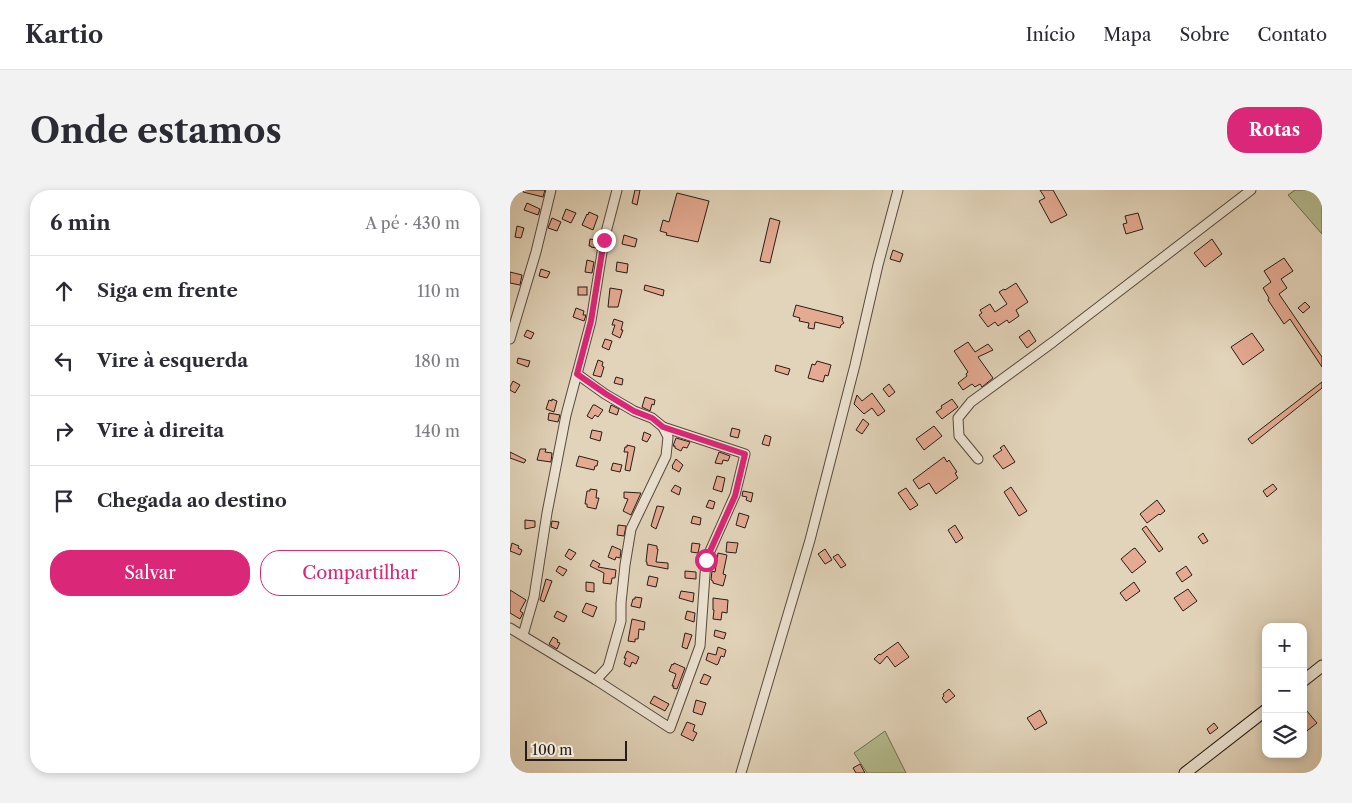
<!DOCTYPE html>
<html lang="pt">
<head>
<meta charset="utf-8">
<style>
  body { margin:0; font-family:"Libre Caslon Text",serif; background:#f2f2f3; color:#2b2b33 }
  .controls { position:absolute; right:15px; bottom:15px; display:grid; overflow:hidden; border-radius:10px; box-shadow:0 2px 8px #0003 }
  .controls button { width:45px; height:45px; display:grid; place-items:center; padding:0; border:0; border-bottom:1px solid #e1e1e2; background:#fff; color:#2b2b33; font:25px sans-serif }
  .scale { position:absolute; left:15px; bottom:12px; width:102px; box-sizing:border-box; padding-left:5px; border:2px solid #291b16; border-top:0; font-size:14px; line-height:18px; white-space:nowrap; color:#291b16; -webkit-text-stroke:4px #ece3d2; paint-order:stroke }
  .stop { position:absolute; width:15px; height:15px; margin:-11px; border:4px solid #db2777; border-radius:50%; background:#fff }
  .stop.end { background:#db2777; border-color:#fff; box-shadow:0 1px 5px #0008 }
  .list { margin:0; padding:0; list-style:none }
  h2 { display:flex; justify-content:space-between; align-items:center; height:65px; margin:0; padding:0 20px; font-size:21px }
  h2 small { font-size:16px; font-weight:400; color:#7c7c81 }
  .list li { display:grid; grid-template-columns:32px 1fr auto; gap:15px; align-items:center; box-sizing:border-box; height:70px; padding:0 20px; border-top:1px solid #e1e1e2 }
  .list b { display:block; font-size:19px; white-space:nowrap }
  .list em { font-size:16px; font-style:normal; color:#7c7c81 }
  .actions { display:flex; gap:10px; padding:15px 20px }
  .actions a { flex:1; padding:11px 0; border:1px solid #db2777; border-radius:20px; text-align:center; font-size:18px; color:#db2777 }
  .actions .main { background:#db2777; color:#fff }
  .icon { flex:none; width:28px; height:28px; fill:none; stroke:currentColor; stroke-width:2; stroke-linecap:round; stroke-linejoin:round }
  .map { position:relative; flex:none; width:812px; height:583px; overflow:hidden; border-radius:20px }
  header { display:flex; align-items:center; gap:30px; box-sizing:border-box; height:70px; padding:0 25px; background:#fff; border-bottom:1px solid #e1e1e2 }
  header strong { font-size:24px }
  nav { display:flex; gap:28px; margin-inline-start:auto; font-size:18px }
  .intro { display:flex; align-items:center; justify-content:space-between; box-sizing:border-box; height:120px; padding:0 30px }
  h1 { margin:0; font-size:35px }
  .button { padding:12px 22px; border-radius:20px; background:#db2777; color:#fff; font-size:18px; font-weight:700 }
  main { display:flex; gap:30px; padding:0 30px }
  aside { flex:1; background:#fff; border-radius:20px; box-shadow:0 2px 8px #0003 }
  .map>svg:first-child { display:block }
  .green { fill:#b4bc8f; stroke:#6e6c52 }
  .building { fill:#e4aa92; stroke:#291b16 }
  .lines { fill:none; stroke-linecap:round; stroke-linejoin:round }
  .street-casing { stroke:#57493f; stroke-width:11 }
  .secondary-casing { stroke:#291b16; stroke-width:13 }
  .street { stroke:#ece3d2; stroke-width:9 }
  .secondary { stroke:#ece3d2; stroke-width:11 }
  .route { stroke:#db2777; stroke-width:6 }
</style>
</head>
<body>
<header>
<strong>Kartio</strong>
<nav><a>Início</a><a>Mapa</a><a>Sobre</a><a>Contato</a></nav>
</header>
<div class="intro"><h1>Onde estamos</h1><a class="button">Rotas</a></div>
<main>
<aside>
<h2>6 min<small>A pé · 430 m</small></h2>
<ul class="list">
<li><svg class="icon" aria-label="ahead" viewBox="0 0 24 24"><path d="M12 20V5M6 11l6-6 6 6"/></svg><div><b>Siga em frente</b></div><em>110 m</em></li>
<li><svg class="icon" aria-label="left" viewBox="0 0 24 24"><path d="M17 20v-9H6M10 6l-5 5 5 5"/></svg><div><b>Vire à esquerda</b></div><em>180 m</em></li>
<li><svg class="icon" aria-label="right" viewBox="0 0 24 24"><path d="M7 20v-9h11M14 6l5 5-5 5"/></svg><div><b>Vire à direita</b></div><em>140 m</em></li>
<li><svg class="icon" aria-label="arrive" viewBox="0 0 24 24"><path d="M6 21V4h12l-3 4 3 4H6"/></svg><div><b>Chegada ao destino</b></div></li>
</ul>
<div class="actions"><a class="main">Salvar</a><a>Compartilhar</a></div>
</aside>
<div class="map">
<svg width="812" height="583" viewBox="0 0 812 583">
  <rect width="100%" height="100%" fill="#e2d4ba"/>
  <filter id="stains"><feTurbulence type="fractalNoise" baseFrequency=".004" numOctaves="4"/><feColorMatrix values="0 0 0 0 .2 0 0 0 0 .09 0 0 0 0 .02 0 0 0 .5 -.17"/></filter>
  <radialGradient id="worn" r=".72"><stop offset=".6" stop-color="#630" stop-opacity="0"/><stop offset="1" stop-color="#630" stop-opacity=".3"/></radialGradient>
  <g class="green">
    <path d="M785 0H812V44L778 5Z"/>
    <path d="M375 541 396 583H357L344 563Z"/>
  </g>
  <g class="building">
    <path d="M14 0H35L33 7 13 2Z"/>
    <path d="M125 0H130L127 15 122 13Z"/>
    <path d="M530 0H543L557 25 541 33 529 11 535 8Z"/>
    <path d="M167 3 199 11 188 52 156 45 157 43 150 41 153 30 159 32Z"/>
    <path d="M17 13 30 19 28 25 14 20Z"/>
    <path d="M56 19 66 23 61 33 52 29Z"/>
    <path d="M79 22 88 26 83 40 72 35 77 24 78 25Z"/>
    <path d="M628 23 633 39 616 44 613 34 617 33 615 26Z"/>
    <path d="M42 28 51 32 47 41 38 38Z"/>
    <path d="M260 28 270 31 260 73 250 71Z"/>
    <path d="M7 36 14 38 11 48 5 47Z"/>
    <path d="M114 45 127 49 125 57 112 54Z"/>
    <path d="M80 49 86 50 85 52H87L86 58 81 57V56H79Z"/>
    <path d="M702 49 712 64 695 77 684 63Z"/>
    <path d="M383 60 393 64 390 72 380 69Z"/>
    <path d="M774 68 783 81 771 89 777 98 769 104 812 167V177L780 129 774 134 758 110 759 108 753 98 761 92 754 81Z"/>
    <path d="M77 70 84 72 82 83 75 82Z"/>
    <path d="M107 72 118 74 117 83 106 81Z"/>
    <path d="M31 79 40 82 37 88 29 86Z"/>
    <path d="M0 82 12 85 10 95 0 93Z"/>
    <path d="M506 93 518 112 506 120 509 126 499 133 497 130 488 136 485 132 478 137 469 125 472 123 470 120 480 114 485 122 497 114 489 102 494 99 495 100Z"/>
    <path d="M135 95 154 100 153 106 134 100Z"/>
    <rect x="68" y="97" width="9" height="8"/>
    <path d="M100 98 112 100 108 117H98Z"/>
    <path d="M795 112 800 117 793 123 788 118Z"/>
    <path d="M286 115 333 127 332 130 334 133 331 135 330 138 305 132 304 139 298 138 299 133 289 131 290 128 283 126Z"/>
    <path d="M66 118 74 121 73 125H76L74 131 63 127Z"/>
    <path d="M104 129 113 132 111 140H113L110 148 102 144 105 135H102Z"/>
    <path d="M17 140 24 143 21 149 14 146Z"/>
    <path d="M519 140 526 151 517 158 509 147Z"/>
    <path d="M742 143 754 160 733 175 721 157Z"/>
    <path d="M95 149 102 151 99 160 92 157Z"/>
    <path d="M458 152 465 162 478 154 483 160 468 167 483 188 472 197 470 194 465 197 462 194 453 200 448 193 457 186 456 184 458 182 444 161Z"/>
    <path d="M8 168 20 171 18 177 7 173Z"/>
    <path d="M88 170 93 172 92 176 94 177 91 187 83 185Z"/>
    <path d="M307 171 321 175 318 186 315 185 313 192 298 188 302 174 305 175Z"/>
    <path d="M266 175 280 179 278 185 265 181Z"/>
    <path d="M106 187 113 189 112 195 104 193Z"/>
    <path d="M3 191 10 195 5 203 0 200V197Z"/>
    <path d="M812 192V198L742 254 738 249Z"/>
    <path d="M379 194 385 202 379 207 373 199Z"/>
    <path d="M362 203 375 221 368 226 362 218 354 224 344 214 347 205 352 211Z"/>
    <path d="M135 207 145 210 144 215 142 214 140 221 132 217Z"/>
    <path d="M42 209 47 211 44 222 36 219 39 210 42 211Z"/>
    <path d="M442 209 448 217 432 229 426 222 432 218 431 216Z"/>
    <path d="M83 215H85L93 220 88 227 85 225 82 229 77 226Z"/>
    <path d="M101 215 109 219 107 225 99 222Z"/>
    <path d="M39 223 50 225 48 232 38 230Z"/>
    <path d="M353 229 359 234 352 244 346 240Z"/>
    <path d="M424 236 432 246 414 260 406 249Z"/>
    <path d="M222 238 230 240 228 248 220 246Z"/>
    <path d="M82 240 92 242 90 251 80 248Z"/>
    <path d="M134 242 141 245 137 252 132 250Z"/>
    <path d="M255 245 261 247 259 256 252 254Z"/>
    <path d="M166 248 180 252 177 258 173 257 171 261 165 258V256H163Z"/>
    <path d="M117 255 125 257 120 281 115 280 118 262H114L115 257H117Z"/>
    <path d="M494 255 505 272 493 279 483 266 492 260 490 258Z"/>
    <path d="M30 259H36L35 262 42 263 41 272 27 270Z"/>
    <path d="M0 262 16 270 14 273 0 268Z"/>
    <path d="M209 262 220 266 218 271 213 270 212 274 205 273Z"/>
    <path d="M69 266 88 271 87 276H85L84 280 66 276Z"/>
    <path d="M434 267 437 272 439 270 447 282 445 283 448 288 426 304 419 293 409 299 403 290Z"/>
    <path d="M166 269 173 275 169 282 162 278 163 277 162 276Z"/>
    <path d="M103 273 112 275 110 282 101 280Z"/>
    <path d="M207 286 215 288 212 302 203 299Z"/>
    <path d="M763 294 767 299 757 307 753 301Z"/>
    <path d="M165 295 171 298 169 305 161 301Z"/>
    <path d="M501 297 517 321 509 326 494 302Z"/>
    <path d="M396 298 408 315 400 320 388 303Z"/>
    <path d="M80 299 87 300 86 308H89L86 319 77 317V314H75L77 301H80Z"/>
    <path d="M233 301 243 303 241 312 236 310 237 307 232 306Z"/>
    <path d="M114 302 131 303 121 325 113 321 118 309 114 308Z"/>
    <path d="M199 310 205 312 203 319 196 317Z"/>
    <path d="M647 310 655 321 650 325 649 324 637 333 630 324Z"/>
    <path d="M147 316 154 317 146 339 141 336Z"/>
    <path d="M229 323 239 326 235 338 226 335Z"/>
    <path d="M183 326 191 328 190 335 181 333Z"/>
    <path d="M15 330 25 331V337L15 339Z"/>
    <path d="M42 331 49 332 47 339 41 337Z"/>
    <path d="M108 335 116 336 114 346 107 345Z"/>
    <path d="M445 335 453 348 446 353 438 340Z"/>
    <path d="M636 336 653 359 649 362 632 339Z"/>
    <path d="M693 343 698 351 693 354 688 347Z"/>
    <path d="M217 352 228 353 226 363 216 362Z"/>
    <path d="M2 353 9 356 8 358 12 360 10 365 0 361Z"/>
    <path d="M182 353 190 354 188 363 181 362Z"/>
    <path d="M138 354 147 356V359H148L146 372 158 373V379L137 375V372H136Z"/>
    <path d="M102 356 111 360 110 368 106 367 105 370 98 367Z"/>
    <path d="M625 358 636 372 622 383 611 369 623 359Z"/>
    <path d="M59 359 66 363 61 370 55 366Z"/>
    <path d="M315 359 322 370 315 374 308 364Z"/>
    <path d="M208 363 217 365 213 384 216 385 213 396 203 393V391L201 390 202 381 205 382Z"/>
    <path d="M328 364 336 375 331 378 323 367Z"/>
    <path d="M83 370 90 374 88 377 106 380 105 388H102L101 394 93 393 94 383 80 376Z"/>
    <path d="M49 376 57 380 53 386 46 381Z"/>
    <path d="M676 376 682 385 672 392 666 383Z"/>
    <path d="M175 381 186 382V389L175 388Z"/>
    <path d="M139 386 148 388 146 397 137 395Z"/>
    <path d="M36 389 42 391 34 412 30 410Z"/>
    <path d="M76 392 84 393V402L76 401Z"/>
    <path d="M624 392 630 401 616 411 610 403Z"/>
    <path d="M678 399 687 411 673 421 664 408Z"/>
    <path d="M0 400 16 410 10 421 13 423 10 429 0 423Z"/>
    <path d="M171 401 184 403 183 412 169 408Z"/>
    <path d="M125 407 132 408 130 418 121 416 123 409H125Z"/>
    <path d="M203 408 218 410 217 423 212 422 211 430 203 429 204 420H203Z"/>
    <path d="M76 413 87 417 83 427 72 422Z"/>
    <path d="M47 421 57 426 54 432 44 427Z"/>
    <path d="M177 421 185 423 184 432 175 429Z"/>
    <path d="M122 429 135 432 134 440 129 439 128 449H125V452L118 451Z"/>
    <path d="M205 440 216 443 214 449 204 446Z"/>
    <path d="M175 443 182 445 177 459 172 457Z"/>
    <path d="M43 447 48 450 47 452 50 453 47 459 39 454Z"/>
    <path d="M388 452 399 467 385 477 377 466 370 474 364 469 369 464 370 465Z"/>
    <path d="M208 457 216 460 214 467 211 466 208 474 207 475 196 470 198 463 206 465Z"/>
    <path d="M117 461 129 467 126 474 122 472 120 477 114 474 116 468H114Z"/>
    <path d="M164 473 175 478 167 499 163 498 164 496H162L166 484 159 481 162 474 163 475Z"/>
    <path d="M194 484 201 487 197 495 190 493Z"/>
    <path d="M439 499 445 506 436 513 432 508 434 506 433 504Z"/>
    <path d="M144 506 159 514 155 521 140 513Z"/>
    <path d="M186 510 196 513 192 525 183 522Z"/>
    <path d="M530 520 537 533 525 540 517 528Z"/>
    <path d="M796 520 807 533 793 544V523Z"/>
    <path d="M177 532 185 535 183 541 187 543 183 551 171 545Z"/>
    <path d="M704 533 708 538 700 544 697 539Z"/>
    <path d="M350 574 355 583H346L343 578Z"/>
  </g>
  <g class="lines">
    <defs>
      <g id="street">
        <path d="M0 149 26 62 41 0"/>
        <path d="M468 269 449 246 448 228 461 212 543 152 741 0"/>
        <path d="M0 438 86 490 160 538 190 456 196 370 225 305 235 264 153 237 142 228 124 221 95 204 67 184"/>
        <path d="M13 445 24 407 37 323 56 225 81 131 94 50 107 0"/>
        <path d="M86 490 98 477 111 431V413L115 375 121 339 156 266 158 247 153 237"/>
        <path d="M231 583 300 350 345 175 368 75 388 0"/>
      </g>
      <g id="secondary">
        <path d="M793 491 812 476"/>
        <path d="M675 583 756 520"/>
      </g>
    </defs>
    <use href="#street" class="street-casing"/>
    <use href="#secondary" class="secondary-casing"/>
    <use href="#street" class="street"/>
    <use href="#secondary" class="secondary"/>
  </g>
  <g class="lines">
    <path class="route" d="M94 50 81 131 67 184 96 204 124 221 142 228 153 237 235 264 225 306 196 370"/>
  </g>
  <rect width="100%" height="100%" filter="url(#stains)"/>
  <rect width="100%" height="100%" fill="url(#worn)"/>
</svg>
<div class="controls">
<button>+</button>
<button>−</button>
<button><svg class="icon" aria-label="layers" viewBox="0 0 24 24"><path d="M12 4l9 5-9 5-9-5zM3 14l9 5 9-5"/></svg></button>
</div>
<div class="scale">100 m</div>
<div class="stop" style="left:196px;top:370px"></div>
<div class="stop end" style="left:94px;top:50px"></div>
</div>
</main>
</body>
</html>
